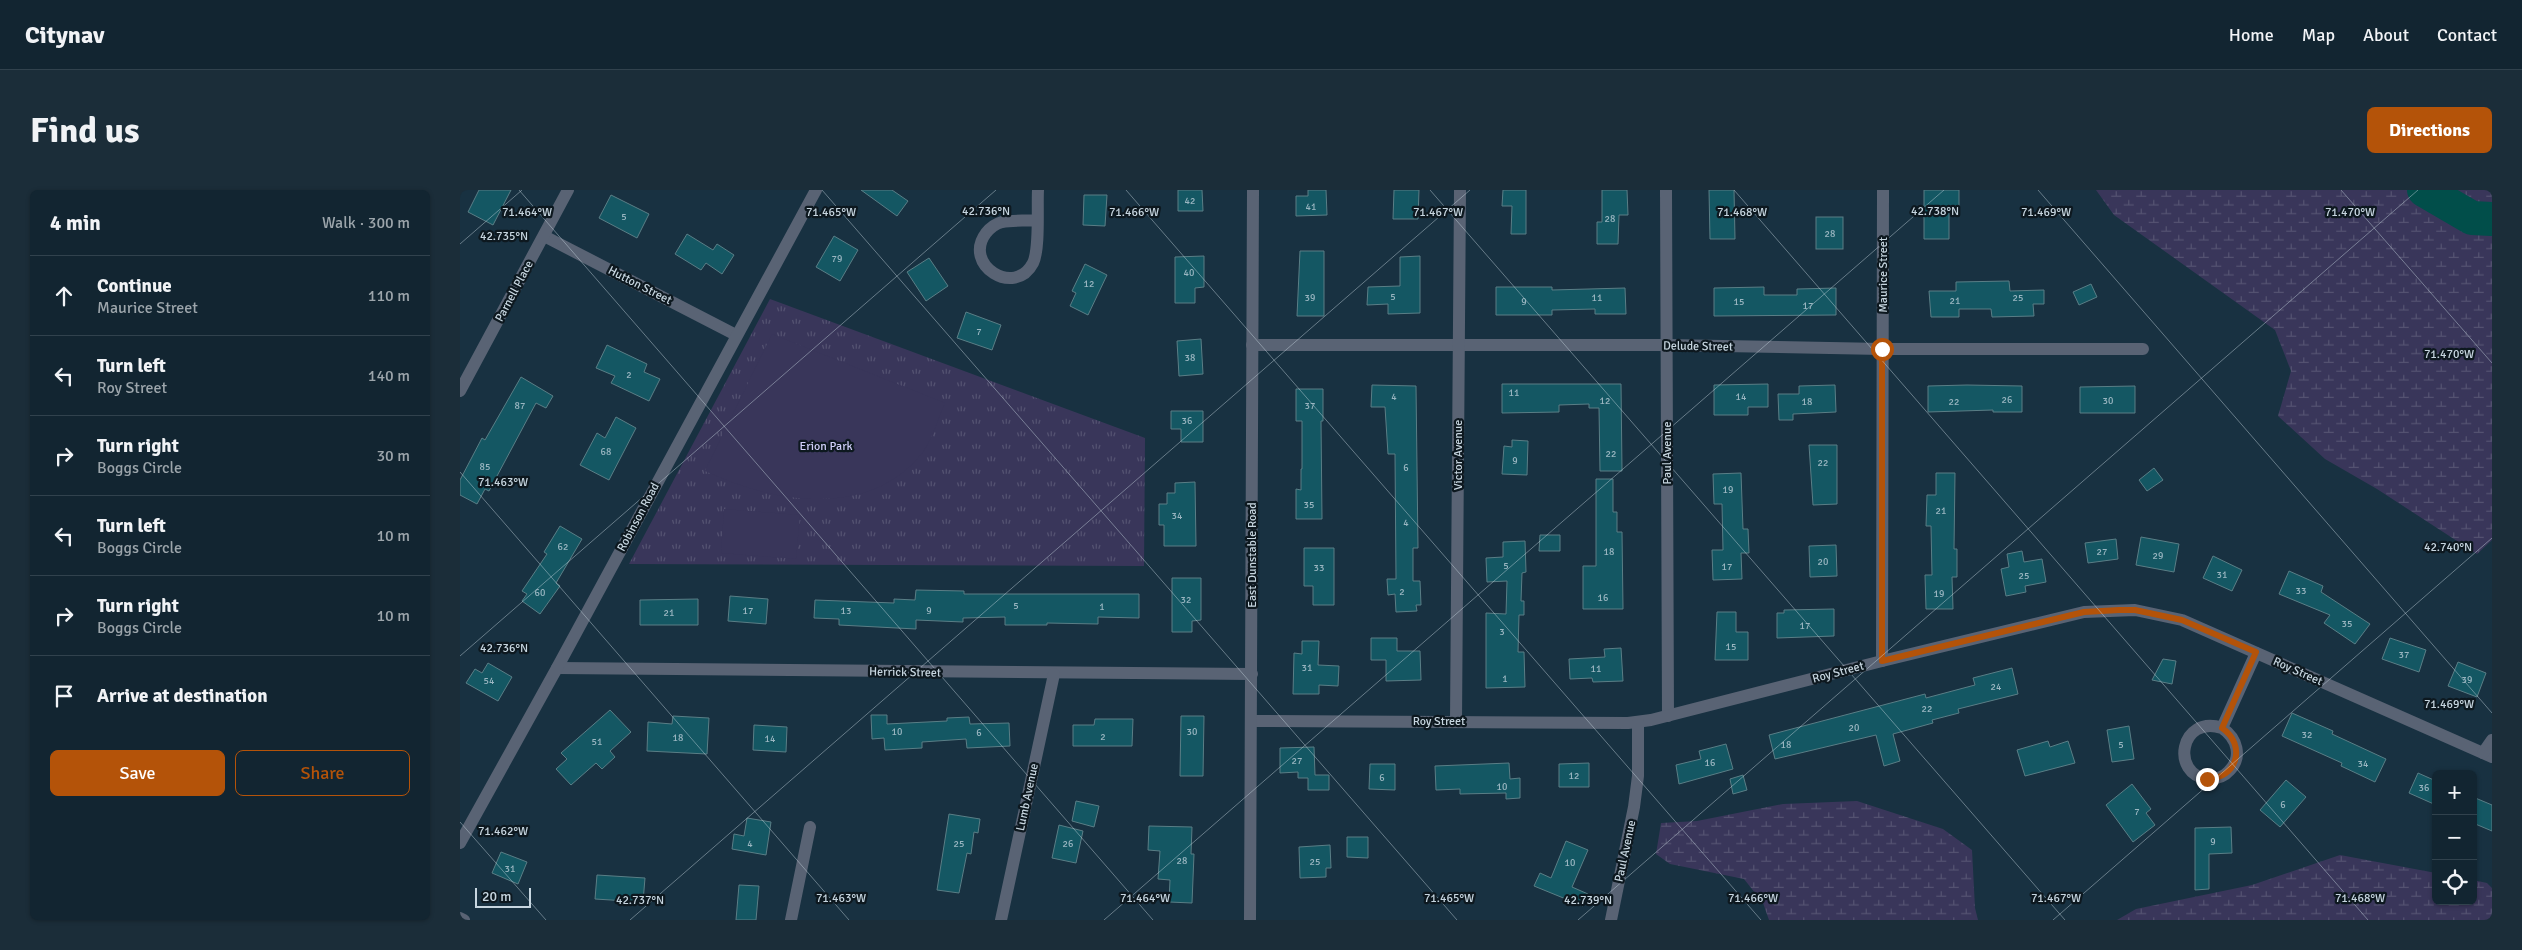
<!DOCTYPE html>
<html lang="en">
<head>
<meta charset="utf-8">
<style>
  body { margin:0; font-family:Signika,sans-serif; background:#1b2d39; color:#f1f3f6 }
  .controls { position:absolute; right:15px; bottom:15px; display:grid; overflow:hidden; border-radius:8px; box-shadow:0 1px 4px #0004 }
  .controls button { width:45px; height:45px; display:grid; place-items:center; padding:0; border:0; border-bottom:1px solid #31424d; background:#122531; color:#f1f3f6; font:25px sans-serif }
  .scale { position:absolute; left:15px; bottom:12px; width:56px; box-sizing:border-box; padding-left:5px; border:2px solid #c7d6e0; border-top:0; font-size:14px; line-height:18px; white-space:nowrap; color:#c7d6e0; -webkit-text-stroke:4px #0d181f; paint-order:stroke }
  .stop { position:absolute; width:15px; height:15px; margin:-11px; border:4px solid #b45309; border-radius:50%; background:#fff }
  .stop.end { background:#b45309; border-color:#fff; box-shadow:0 1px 5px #0008 }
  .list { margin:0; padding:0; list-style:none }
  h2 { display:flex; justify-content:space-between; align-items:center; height:65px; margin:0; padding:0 20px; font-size:21px }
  h2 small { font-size:16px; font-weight:400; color:#9ca5ab }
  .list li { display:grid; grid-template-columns:32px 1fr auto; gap:15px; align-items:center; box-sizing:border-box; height:80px; padding:0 20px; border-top:1px solid #31424d }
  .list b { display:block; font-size:19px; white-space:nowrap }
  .list p { margin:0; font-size:16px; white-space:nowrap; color:#9ca5ab }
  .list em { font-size:16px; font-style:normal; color:#9ca5ab }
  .actions { display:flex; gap:10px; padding:15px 20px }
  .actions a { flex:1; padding:11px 0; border:1px solid #b45309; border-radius:8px; text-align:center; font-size:18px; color:#b45309 }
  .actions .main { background:#b45309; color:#fff }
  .icon { flex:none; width:28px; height:28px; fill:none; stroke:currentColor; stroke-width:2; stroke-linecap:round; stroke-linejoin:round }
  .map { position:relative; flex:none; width:2032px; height:730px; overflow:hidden; border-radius:8px }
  header { display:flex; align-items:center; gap:30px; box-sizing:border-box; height:70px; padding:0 25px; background:#122531; border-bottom:1px solid #31424d }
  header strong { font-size:24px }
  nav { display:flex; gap:28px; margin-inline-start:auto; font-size:18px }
  .intro { display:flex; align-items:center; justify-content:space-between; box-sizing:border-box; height:120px; padding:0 30px }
  h1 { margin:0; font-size:35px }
  .button { padding:12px 22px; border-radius:8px; background:#b45309; color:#fff; font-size:18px; font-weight:700 }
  main { display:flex; gap:30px; padding:0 30px }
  aside { flex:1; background:#122531; border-radius:8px; box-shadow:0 1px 4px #0004 }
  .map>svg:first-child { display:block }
  .grass { fill:url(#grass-tufts) }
  .wetland { fill:url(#wetland-marsh) }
  .pitch { fill:#39365a }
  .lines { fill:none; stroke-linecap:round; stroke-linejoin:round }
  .river { stroke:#014e4a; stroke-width:34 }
  .building { fill:#145763; stroke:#5a7e86 }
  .minor { stroke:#596374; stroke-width:12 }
  .tertiary { stroke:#596374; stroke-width:12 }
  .route { stroke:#b45309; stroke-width:6 }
  .ticks { fill:none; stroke:#c7d6e0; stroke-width:1; stroke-opacity:0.45 }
  .labels { text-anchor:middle; stroke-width:4.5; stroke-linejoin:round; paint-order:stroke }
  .number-label { font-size:10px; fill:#9ab6c1 }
  .street-label { font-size:12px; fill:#c7d6e0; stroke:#0d181f }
  .park-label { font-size:12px; fill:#d1d0fa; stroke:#0d181f }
  .ticks-label { font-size:12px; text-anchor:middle; fill:#c7d6e0; stroke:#0d181f; stroke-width:4.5; stroke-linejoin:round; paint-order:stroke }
</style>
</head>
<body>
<header>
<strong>Citynav</strong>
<nav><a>Home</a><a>Map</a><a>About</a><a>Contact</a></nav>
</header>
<div class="intro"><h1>Find us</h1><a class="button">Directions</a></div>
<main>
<aside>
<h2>4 min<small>Walk · 300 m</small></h2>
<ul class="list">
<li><svg class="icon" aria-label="ahead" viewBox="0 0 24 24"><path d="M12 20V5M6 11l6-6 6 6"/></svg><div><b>Continue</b><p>Maurice Street</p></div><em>110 m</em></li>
<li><svg class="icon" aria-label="left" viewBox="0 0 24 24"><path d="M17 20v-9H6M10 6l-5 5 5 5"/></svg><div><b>Turn left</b><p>Roy Street</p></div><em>140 m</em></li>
<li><svg class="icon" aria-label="right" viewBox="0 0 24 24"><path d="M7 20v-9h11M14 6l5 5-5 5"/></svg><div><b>Turn right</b><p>Boggs Circle</p></div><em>30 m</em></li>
<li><svg class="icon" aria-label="left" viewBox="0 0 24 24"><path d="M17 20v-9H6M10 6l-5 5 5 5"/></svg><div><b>Turn left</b><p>Boggs Circle</p></div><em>10 m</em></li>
<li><svg class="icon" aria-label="right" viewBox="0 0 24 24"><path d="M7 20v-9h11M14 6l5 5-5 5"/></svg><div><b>Turn right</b><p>Boggs Circle</p></div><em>10 m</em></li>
<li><svg class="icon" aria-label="arrive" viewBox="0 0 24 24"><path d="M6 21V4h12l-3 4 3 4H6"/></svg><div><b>Arrive at destination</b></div></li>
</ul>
<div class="actions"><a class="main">Save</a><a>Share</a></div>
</aside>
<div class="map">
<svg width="2032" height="730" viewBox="0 0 2032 730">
  <defs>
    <pattern id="grass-tufts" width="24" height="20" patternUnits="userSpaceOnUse" patternTransform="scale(1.25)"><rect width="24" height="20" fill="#39365a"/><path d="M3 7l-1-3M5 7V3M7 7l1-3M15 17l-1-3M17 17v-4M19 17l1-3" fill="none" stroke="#545271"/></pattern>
    <pattern id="wetland-marsh" width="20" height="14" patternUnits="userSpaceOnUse" patternTransform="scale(1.25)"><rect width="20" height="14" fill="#39365a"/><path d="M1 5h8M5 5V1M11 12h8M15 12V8" fill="none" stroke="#545271"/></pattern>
  </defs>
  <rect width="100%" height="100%" fill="#183141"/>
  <path class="grass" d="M310 109 685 248 684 376 169 374Z"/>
  <g class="wetland">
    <path d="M1636 0H2032V350L2017 364 1917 299 1865 269 1818 226 1831 181 1815 140 1654 25Z"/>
    <path d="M1397 611 1483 639 1512 660 1515 718 1518 730H1309L1303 713 1284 689 1210 674 1196 664 1201 633 1237 631 1323 614Z"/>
    <path d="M1880 665 1976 683V711H2013V690L2027 693 2032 698V730H1657L1676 719 1792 695Z"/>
  </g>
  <g class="pitch">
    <path d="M312 144 485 213C478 228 473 248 463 262 410 330 314 313 245 281Z"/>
    <path d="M264 319 340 325 336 369 261 363Z"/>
  </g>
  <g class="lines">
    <path class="river" d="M1964 0 2012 28 2032 29"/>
  </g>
  <g class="building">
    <path d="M19 0H51L33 35 8 22Z"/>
    <path d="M401 0H432L448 11 437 26Z"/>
    <path d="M718 0H742L743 21H718Z"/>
    <path d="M848 0H866L867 25 836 26V6H848Z"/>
    <path d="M934 0H959L958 29H933Z"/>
    <path d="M1043 0H1066V44H1051L1052 16H1042Z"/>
    <path d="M1142 0H1167L1168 25H1159L1158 54H1137V32H1142Z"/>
    <path d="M1249 0H1274L1275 49H1250Z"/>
    <path d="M1464 0H1499V16H1489V49H1464Z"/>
    <path d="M151 5 189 24 177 48 139 28Z"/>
    <path d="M624 5H647L645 36 623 35Z"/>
    <rect x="1356" y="27" width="27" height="32"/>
    <path d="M227 44 253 60 257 54 274 65 262 84 246 73 241 80 215 64Z"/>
    <path d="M374 46 398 60 380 91 356 77Z"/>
    <path d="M840 61H864V126H837Z"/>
    <path d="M744 66V97L735 98V113H715V67Z"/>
    <path d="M960 66V123L928 124V114L907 115 908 97 940 96V67Z"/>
    <path d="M469 68 488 96 466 111 447 82Z"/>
    <path d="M625 74 647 85 628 125 610 116 616 103 612 101Z"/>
    <path d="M1549 91 1550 101 1584 100V114H1573L1574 126 1532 127 1531 119H1499V127H1471L1469 101H1496V92Z"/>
    <path d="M1631 94 1637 107 1619 115 1613 102Z"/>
    <path d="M1036 97H1092V100L1165 98 1166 124H1135V119L1092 120V125H1036Z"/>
    <path d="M1304 97V105H1337V99L1376 98V125L1254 126V98Z"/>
    <path d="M506 122 541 135 532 160 497 148Z"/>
    <path d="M741 149 743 184 719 186 717 151Z"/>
    <path d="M147 155 187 174 184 182 200 189 189 211 151 193 155 186 136 178Z"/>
    <path d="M61 187 93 206 86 218 76 213 29 301 25 299 17 314 0 305V290L22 248 25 250Z"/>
    <path d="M1042 194H1161L1162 281H1140L1139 218H1129V214L1099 215V222L1042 223Z"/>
    <path d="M1308 194V217H1288V225H1254V195Z"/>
    <path d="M912 195 956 196 958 358H953V391H960L961 415H956L957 421 936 422 935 404 928 405 927 389H936L935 264H928L925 217H911Z"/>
    <path d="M1375 195 1376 222 1333 224V230H1319L1318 204H1339V196Z"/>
    <path d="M1507 195 1562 196V222H1533V220L1468 222V196Z"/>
    <path d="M1675 196V223H1620V197Z"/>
    <path d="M836 199H863V231H861L862 329H836V299L841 300V279H842V231H836Z"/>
    <path d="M711 221H743V252H721V239H711Z"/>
    <path d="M156 227 176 238 149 290 120 275 137 243 145 248Z"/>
    <path d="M1052 250 1068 251 1067 285 1042 284 1044 256 1052 257Z"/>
    <path d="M1349 255H1377V314L1353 315Z"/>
    <path d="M1694 278 1703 290 1687 301 1679 290Z"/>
    <path d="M1281 283 1283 339H1288L1289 363H1281L1282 389 1253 390 1252 360H1263L1262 314H1254L1253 284Z"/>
    <path d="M1476 283H1495L1494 359H1497V387H1492L1493 419H1466L1465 385H1472L1471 336H1466L1467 305H1476Z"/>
    <path d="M1136 289H1153V322H1157V342H1162L1163 419H1123V376H1136Z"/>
    <path d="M735 292 736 356H704V335H699V314H707V303H715V293Z"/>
    <path d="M100 336 122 349 96 393 100 396 80 424 62 411 67 404 62 401 87 364 84 362Z"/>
    <path d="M1080 345H1100V361H1079Z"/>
    <path d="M1681 347 1719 354 1714 382 1676 375Z"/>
    <path d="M1656 349 1658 369 1628 373 1625 353Z"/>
    <path d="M1065 351 1066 382 1062 383 1061 411H1064V425H1059L1058 462H1064L1065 497 1026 498V423L1046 424 1047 391 1027 392 1026 368 1043 367V352Z"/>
    <path d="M1376 355 1377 386 1350 387 1349 356Z"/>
    <path d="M844 358H874V415H853V396H844Z"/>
    <path d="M1562 361 1564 372 1582 369 1586 392 1565 396 1566 402 1546 406 1541 379 1549 377 1547 364Z"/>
    <path d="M1753 366 1782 380 1772 401 1743 388Z"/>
    <path d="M1829 381 1863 396 1861 402 1910 434 1895 454 1864 433 1870 425 1819 404Z"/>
    <path d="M712 388H741V430L732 431V442H712Z"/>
    <path d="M456 400 504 401V404H679V428L638 427V434L587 433V435H545V427L503 428V432L456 430V439L379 435V429L354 428 355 410 434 413V409L455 410Z"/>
    <path d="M270 406 308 409 306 434 268 431Z"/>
    <path d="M238 409V435H180V410Z"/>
    <path d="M1374 419V446L1317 448V423H1324V420Z"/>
    <path d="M1257 422H1276V442H1288V470H1255Z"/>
    <path d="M911 448H937V461H960L961 490 926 491V470H911Z"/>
    <path d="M1930 448 1966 460 1959 482 1922 469Z"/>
    <path d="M842 451H859L858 475 879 476 878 496 859 495V504H833L834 463 842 464Z"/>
    <path d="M1161 458 1163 491 1133 492 1132 488 1110 489 1109 469 1145 467 1144 459Z"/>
    <path d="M1703 469 1716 471 1712 494 1692 490Z"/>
    <path d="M1998 472 2026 483 2017 507 1988 496Z"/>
    <path d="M28 473 52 487 38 511 6 493 15 479 22 483Z"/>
    <path d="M1552 478 1558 504 1498 519 1499 523 1472 530 1473 533 1433 544 1440 571 1424 576 1416 545 1315 569 1309 545 1465 504 1466 508 1515 495 1513 488Z"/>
    <path d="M150 520 171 542 150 561 155 567 142 579 136 573 111 595 96 579 107 569 101 563Z"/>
    <path d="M1832 523 1873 541 1872 544 1926 569 1915 592 1881 576 1882 573 1822 546Z"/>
    <path d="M411 525H427V534L487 531V528L509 527 510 534 549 533 550 556 507 558 506 549 462 552V558L425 560 424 548 412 549Z"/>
    <path d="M213 526 249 528 247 564 187 561 188 532 212 534Z"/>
    <path d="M721 526H744L743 586H720Z"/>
    <path d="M635 529H673L672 556H613V535H634Z"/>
    <path d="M294 535 327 537 326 562 293 560Z"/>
    <path d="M1669 536 1674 569 1652 572 1647 540Z"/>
    <path d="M1588 551 1590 557 1608 551 1615 573 1565 586 1557 560Z"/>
    <path d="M1266 554 1273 579 1219 594 1216 575 1241 569 1239 561Z"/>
    <path d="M854 557 855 585H869V600H848V588H838V582L820 583V558Z"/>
    <path d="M1049 573 1050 589 1060 588V608L1046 609V603L1000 604V599L976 600 975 576Z"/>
    <path d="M1129 573V597H1099V574Z"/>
    <path d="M910 574H935V600L909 599Z"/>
    <path d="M1958 583 1976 591V615L1949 603Z"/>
    <path d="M1283 585 1287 600 1273 604 1270 589Z"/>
    <path d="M1826 590 1846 607 1820 637 1800 620Z"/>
    <path d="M1672 594 1691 619 1686 623 1695 635 1673 652 1646 615Z"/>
    <path d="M2013 607 2032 615V641L2013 633Z"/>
    <path d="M616 611 639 616 634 637 612 631Z"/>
    <path d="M489 624 520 629 518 643 514 642 511 664 507 663 499 703 477 700Z"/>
    <path d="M287 628 311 632 306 665 272 659 274 644 284 646Z"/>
    <path d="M599 635 623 641 616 673 592 668Z"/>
    <path d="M689 636 732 637 731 664H734L732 713 709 712 710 690 698 689 700 661 688 660Z"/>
    <path d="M1771 637 1772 663 1749 664V699L1735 700V638Z"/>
    <path d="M887 647H908V668L887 667Z"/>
    <path d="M1106 651 1128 660 1112 697 1128 704 1123 716 1074 696 1080 683 1091 688Z"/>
    <path d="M870 655 871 678H866V687L840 688 839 657Z"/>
    <path d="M41 662 67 672 58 694 32 683Z"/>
    <path d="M137 685 185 688 183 712 135 709Z"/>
    <path d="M279 695 299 696 296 730H276Z"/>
  </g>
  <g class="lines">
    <g class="minor">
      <path d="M1206 0 1208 526"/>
      <path d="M576 30C565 31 552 30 542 32 535 34 530 38 526 43 502 75 555 108 573 73 580 59 577 17 578 0"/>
      <path d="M84 46 276 145"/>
      <path d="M792 155H1206L1422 159H1683"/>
      <path d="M0 201 108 0"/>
      <path d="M1422 471 1423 0"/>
      <path d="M97 478 792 484"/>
      <path d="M792 531 1168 533 1191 530 1422 471 1624 422 1675 420 1722 430 2032 567"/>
      <path d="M996 531 1000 0"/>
      <path d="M1762 538C1720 524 1710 585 1748 589 1756 589 1764 587 1769 581 1783 567 1777 548 1762 538L1796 463"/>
      <path d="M2023 563 2032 550"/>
      <path d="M0 653 97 478 356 0"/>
      <path d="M0 728 4 730"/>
      <path d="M331 730 350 637"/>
      <path d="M541 730 594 484"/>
      <path d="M1151 730 1174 617 1178 586V532"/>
    </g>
    <path class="tertiary" d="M790 730 793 0"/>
  </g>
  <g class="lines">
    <path class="route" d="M1422 159V471L1624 422 1659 420H1675L1722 430 1796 462 1762 538C1787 555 1777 589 1747 589"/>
  </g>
  <path class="ticks" d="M59 0 693 730M362 0 997 730M666 0 1301 730M970 0 1605 730M1274 0 1908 730M1578 0 2032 523M1881 0 2032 173M0 54 62 0M0 282 389 730M0 466 536 0M0 632 86 730M170 730 1010 0M644 730 1484 0M1118 730 1958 0M1593 730 2032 348"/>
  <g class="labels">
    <g class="number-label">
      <text x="730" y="14">42</text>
      <text x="851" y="20">41</text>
      <text x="164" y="30">5</text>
      <text x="1150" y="32">28</text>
      <text x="1370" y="47">28</text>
      <text x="377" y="72">79</text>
      <text x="729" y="86">40</text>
      <text x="629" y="97">12</text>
      <text x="933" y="110">5</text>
      <text x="850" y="111">39</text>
      <text x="1137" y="111">11</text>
      <text x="1558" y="111">25</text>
      <text x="1495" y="114">21</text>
      <text x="1064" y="115">9</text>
      <text x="1279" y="115">15</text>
      <text x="1348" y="119">17</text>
      <text x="519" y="145">7</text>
      <text x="730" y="171">38</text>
      <text x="169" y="188">2</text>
      <text x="1054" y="206">11</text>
      <text x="934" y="210">4</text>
      <text x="1281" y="210">14</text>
      <text x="1547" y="213">26</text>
      <text x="1145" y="214">12</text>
      <text x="1648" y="214">30</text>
      <text x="1347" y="215">18</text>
      <text x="1494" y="215">22</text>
      <text x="60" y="219">87</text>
      <text x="850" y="219">37</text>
      <text x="727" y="234">36</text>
      <text x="146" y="265">68</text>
      <text x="1151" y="267">22</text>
      <text x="1055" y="274">9</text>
      <text x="1363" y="276">22</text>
      <text x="25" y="280">85</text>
      <text x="946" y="281">6</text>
      <text x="1268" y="303">19</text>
      <text x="849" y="318">35</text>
      <text x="1481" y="324">21</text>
      <text x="717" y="329">34</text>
      <text x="946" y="336">4</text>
      <text x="103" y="360">62</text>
      <text x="1149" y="365">18</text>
      <text x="1642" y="365">27</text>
      <text x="1698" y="369">29</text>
      <text x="1363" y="375">20</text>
      <text x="1046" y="379">5</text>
      <text x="1267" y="380">17</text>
      <text x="859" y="381">33</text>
      <text x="1762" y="388">31</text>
      <text x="1564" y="389">25</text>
      <text x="1841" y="404">33</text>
      <text x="942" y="405">2</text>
      <text x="80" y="406">60</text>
      <text x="1479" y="407">19</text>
      <text x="1143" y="411">16</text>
      <text x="726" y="413">32</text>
      <text x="556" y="419">5</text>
      <text x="642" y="420">1</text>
      <text x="288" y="424">17</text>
      <text x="386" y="424">13</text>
      <text x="469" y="424">9</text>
      <text x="209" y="426">21</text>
      <text x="1887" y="437">35</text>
      <text x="1345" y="439">17</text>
      <text x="1042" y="445">3</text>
      <text x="1271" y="460">15</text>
      <text x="1944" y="468">37</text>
      <text x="847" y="481">31</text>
      <text x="1136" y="482">11</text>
      <text x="1045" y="492">1</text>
      <text x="2007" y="493">39</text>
      <text x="29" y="494">54</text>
      <text x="1536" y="500">24</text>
      <text x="1467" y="522">22</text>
      <text x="1394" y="541">20</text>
      <text x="437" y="545">10</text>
      <text x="732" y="545">30</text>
      <text x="519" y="546">6</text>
      <text x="1847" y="548">32</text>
      <text x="643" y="550">2</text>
      <text x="218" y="551">18</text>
      <text x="310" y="552">14</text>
      <text x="137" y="555">51</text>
      <text x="1326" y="558">18</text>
      <text x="1661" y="558">5</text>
      <text x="837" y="574">27</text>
      <text x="1250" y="576">16</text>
      <text x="1903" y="577">34</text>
      <text x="1114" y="589">12</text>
      <text x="922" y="591">6</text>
      <text x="1042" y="600">10</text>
      <text x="1964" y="601">36</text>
      <text x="1823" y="618">6</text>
      <text x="1677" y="625">7</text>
      <text x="1753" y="655">9</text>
      <text x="290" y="657">4</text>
      <text x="499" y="657">25</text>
      <text x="608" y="657">26</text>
      <text x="722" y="674">28</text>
      <text x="855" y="675">25</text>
      <text x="1110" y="676">10</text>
      <text x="50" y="682">31</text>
    </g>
    <g class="street-label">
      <text transform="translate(1423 85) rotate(-90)" y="4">Maurice Street</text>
      <text transform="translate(180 95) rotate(27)" y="4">Hutton Street</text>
      <text transform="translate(54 101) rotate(-62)" y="4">Parnell Place</text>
      <text transform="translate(1238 156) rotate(1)" y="4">Delude Street</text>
      <text transform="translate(1207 263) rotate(-90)" y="4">Paul Avenue</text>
      <text transform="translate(998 265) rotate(-90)" y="4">Victor Avenue</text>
      <text transform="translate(178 327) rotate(-62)" y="4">Robinson Road</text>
      <text transform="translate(792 365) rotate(-90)" y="4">East Dunstable Road</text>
      <text transform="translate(1838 481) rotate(24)" y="4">Roy Street</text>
      <text transform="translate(445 482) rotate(1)" y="4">Herrick Street</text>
      <text transform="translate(1378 482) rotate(-15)" y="4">Roy Street</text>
      <text x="979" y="535">Roy Street</text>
      <text transform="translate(567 607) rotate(-78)" y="4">Lumb Avenue</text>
      <text transform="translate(1165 661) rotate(-78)" y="4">Paul Avenue</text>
    </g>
    <g class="park-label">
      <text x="366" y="260">Erion Park</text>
    </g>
  </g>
  <g class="ticks-label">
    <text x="526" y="25">42.736°N</text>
    <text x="1475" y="25">42.738°N</text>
    <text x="67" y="26">71.464°W</text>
    <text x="371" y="26">71.465°W</text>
    <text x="674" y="26">71.466°W</text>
    <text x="978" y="26">71.467°W</text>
    <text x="1282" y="26">71.468°W</text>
    <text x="1586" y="26">71.469°W</text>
    <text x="1890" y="26">71.470°W</text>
    <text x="44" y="50">42.735°N</text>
    <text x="1989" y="168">71.470°W</text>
    <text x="43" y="296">71.463°W</text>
    <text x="1988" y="361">42.740°N</text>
    <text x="44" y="462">42.736°N</text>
    <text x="1989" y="518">71.469°W</text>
    <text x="43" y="645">71.462°W</text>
    <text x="381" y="712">71.463°W</text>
    <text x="685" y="712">71.464°W</text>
    <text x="989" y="712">71.465°W</text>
    <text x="1293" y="712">71.466°W</text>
    <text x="1596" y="712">71.467°W</text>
    <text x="1900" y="712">71.468°W</text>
    <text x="180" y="714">42.737°N</text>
    <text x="1128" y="714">42.739°N</text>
  </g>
</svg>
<div class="controls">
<button>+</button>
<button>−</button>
<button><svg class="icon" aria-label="locate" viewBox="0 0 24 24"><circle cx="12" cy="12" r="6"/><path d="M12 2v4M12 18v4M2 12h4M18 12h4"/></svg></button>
</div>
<div class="scale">20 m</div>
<div class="stop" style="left:1422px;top:159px"></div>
<div class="stop end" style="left:1747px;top:589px"></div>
</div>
</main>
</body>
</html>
